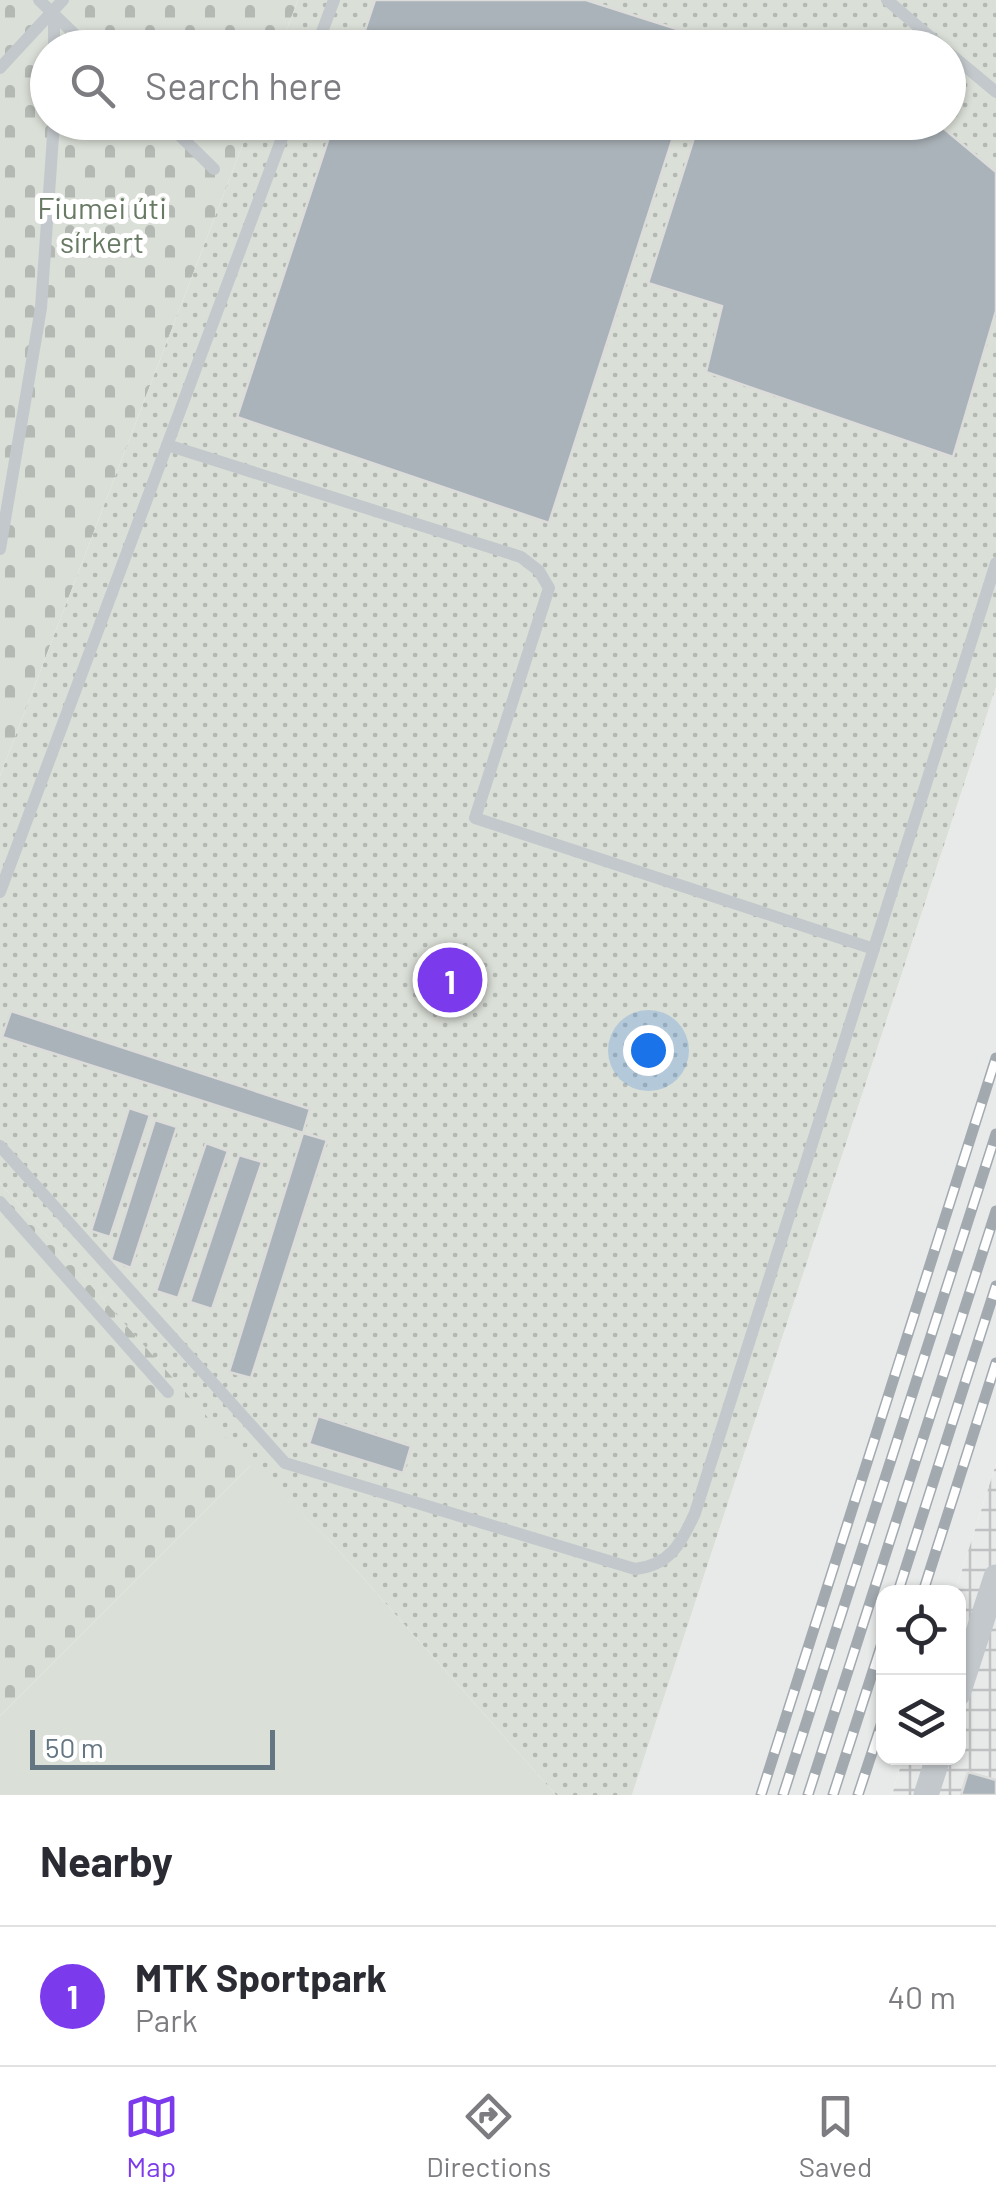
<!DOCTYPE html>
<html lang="en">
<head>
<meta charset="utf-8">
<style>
  body { margin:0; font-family:Barlow,sans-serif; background:#f7f7f7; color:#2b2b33 }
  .controls { position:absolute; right:30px; bottom:30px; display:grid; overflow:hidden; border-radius:20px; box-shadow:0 2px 8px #0004 }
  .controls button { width:90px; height:90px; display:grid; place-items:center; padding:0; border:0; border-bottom:2px solid #e1e1e2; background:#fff; color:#2b2b33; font:50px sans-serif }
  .scale { position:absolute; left:30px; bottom:25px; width:245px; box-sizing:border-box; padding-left:10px; border:5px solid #657683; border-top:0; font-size:28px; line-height:35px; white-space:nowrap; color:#657683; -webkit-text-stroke:8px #fff; paint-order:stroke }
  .you { position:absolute; left:648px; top:1050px; width:35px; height:35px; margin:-25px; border:8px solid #fff; border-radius:50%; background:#1a73e8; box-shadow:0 0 0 15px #1a73e833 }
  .badge { display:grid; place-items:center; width:65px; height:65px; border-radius:50%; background:#7c3aed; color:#fff; font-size:32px; font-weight:700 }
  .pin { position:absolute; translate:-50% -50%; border:5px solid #fff; box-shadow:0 2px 10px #0006 }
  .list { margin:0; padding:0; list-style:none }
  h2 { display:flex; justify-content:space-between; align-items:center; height:130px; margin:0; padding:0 40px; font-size:42px }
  h2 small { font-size:32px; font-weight:400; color:#7c7c81 }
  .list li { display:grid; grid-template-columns:65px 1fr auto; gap:30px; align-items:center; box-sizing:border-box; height:140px; padding:0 40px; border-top:2px solid #e1e1e2 }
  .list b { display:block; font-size:38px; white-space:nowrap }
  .list p { margin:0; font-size:32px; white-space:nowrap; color:#7c7c81 }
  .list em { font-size:32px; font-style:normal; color:#7c7c81 }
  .icon { flex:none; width:55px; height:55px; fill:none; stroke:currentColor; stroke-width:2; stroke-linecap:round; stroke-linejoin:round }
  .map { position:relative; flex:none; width:996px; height:1795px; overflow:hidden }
  .search { position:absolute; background:#fff; box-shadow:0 2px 8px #0004; left:30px; right:30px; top:30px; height:110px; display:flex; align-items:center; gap:25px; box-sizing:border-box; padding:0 35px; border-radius:55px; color:#7c7c81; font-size:38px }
  .sheet { height:270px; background:#fff }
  nav { display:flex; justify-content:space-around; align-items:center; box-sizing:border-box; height:140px; border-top:2px solid #e1e1e2; background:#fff; font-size:28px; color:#7c7c81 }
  nav a { display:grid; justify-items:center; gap:5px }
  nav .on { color:#7c3aed }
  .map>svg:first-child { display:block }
  .built { fill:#e8e9e9 }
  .industrial { fill:url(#industrial-grid) }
  .grass { fill:#dadfd7 }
  .cemetery { fill:url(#cemetery-stones) }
  .park { fill:url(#park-dots) }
  .building { fill:#aab3b9; stroke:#dcdcda; stroke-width:2.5 }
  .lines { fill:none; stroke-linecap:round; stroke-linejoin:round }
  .service { stroke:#c3c8cc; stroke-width:12 }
  .minor { stroke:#c3c8cc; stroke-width:25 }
  .rail-casing { stroke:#a2aab0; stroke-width:11 }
  .rail { stroke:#fff; stroke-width:8; stroke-dasharray:22; stroke-linecap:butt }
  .labels { text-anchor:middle; stroke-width:10; stroke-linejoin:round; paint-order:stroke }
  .park-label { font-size:30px; fill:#687a64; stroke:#fff }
</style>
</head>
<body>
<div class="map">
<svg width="996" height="1795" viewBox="0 0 996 1795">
  <defs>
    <pattern id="industrial-grid" width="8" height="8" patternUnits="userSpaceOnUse" patternTransform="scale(2.5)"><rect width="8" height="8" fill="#e8e9e9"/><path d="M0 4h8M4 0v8" fill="none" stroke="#c0c1c2"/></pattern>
    <pattern id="cemetery-stones" width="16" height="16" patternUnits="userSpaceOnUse" patternTransform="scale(2.5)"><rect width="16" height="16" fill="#dadfd7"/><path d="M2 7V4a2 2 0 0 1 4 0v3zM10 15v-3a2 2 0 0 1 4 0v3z" fill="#b4b9b4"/></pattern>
    <pattern id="park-dots" width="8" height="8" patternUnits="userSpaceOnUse" patternTransform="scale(2.5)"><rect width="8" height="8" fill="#dadfd7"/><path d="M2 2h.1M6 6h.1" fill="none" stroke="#b4b9b4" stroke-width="1.8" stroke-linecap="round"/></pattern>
  </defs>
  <rect width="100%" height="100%" fill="#fafaf8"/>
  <path class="built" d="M996 687V1464L955 1592H884V1758H903L892 1795H632Z"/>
  <path class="industrial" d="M996 1464V1795H892L903 1758H958L955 1592Z"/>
  <path class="grass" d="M251 1465 332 1543 556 1795H0V1716Z"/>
  <g class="cemetery">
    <path d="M0 0H298L280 47 48 48V122L251 123 0 776Z"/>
    <path d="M0 1183 251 1465 0 1716Z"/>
  </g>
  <path class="park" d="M298 0H996V687L632 1795H556L332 1543 250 1465 0 1183V776L251 123 948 122V48L280 47Z"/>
  <g class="building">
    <path d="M375 0H586L705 38 702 48H359Z"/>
    <path d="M334 122H678L549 523 237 417Z"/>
    <path d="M699 122H936L996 172V311L953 457 706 372 722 306 648 283Z"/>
    <path d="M11 1011 310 1109 303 1133 2 1037Z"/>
    <path d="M129 1108 150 1115 110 1237 91 1231Z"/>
    <path d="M155 1120 177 1127 131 1268 111 1260Z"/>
    <path d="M303 1133 327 1140 251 1378 229 1372Z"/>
    <path d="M206 1143 228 1151 178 1298 156 1291Z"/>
    <path d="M239 1155 262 1162 212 1309 190 1302Z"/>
    <path d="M318 1416 411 1446 403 1473 309 1444Z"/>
    <path d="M968 1772 996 1780V1795H961Z"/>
  </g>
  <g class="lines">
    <g class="service">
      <path d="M39 0 89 48"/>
      <path d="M887 0 943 48"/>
      <path d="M54 12V48"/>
      <path d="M316 48 334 0"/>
      <path d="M948 52 996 92"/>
      <path d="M0 68 63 0"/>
      <path d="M166 122 214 169"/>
      <path d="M167 445 521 557 539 571 549 588 475 818 874 949"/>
      <path d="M0 549 41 308 54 122"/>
      <path d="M0 892 288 122"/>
      <path d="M0 1146 285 1463 635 1569C670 1565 681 1544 695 1513L996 563"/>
      <path d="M0 1202 168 1392"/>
    </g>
    <g class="minor">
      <path d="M958 1694 996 1577"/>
      <path d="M926 1795 938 1758"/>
    </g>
    <defs>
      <g id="rail">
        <path d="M898 1592 996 1286"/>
        <path d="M923 1592 996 1363"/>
        <path d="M761 1795 996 1058"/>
        <path d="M783 1795 996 1134"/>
        <path d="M808 1795 996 1211"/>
        <path d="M833 1795 884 1637"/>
        <path d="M858 1795 884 1716"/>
      </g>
    </defs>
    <use href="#rail" class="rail-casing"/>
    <use href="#rail" class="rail"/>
  </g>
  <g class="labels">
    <g class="park-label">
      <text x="102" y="219">Fiumei úti<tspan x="102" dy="34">sírkert</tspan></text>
    </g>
  </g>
</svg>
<div class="controls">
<button><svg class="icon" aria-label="locate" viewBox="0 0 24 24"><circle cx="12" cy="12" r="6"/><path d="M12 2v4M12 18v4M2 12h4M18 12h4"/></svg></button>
<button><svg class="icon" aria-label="layers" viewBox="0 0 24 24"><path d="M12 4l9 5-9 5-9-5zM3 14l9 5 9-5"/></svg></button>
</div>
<div class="scale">50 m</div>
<div class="you"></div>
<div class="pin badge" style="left:450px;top:980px">1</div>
<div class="search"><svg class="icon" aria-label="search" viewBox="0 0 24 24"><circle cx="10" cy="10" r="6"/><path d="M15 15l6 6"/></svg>Search here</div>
</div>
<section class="sheet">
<h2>Nearby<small></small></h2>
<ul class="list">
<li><span class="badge">1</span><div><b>MTK Sportpark</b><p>Park</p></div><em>40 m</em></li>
</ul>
</section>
<nav>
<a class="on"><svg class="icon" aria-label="map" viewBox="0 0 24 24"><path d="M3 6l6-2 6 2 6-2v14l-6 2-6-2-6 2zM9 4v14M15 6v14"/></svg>Map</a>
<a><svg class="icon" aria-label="directions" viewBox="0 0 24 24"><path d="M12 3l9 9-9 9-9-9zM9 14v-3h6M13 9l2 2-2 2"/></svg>Directions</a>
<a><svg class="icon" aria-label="saved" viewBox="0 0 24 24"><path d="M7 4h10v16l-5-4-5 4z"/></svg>Saved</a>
</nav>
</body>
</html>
